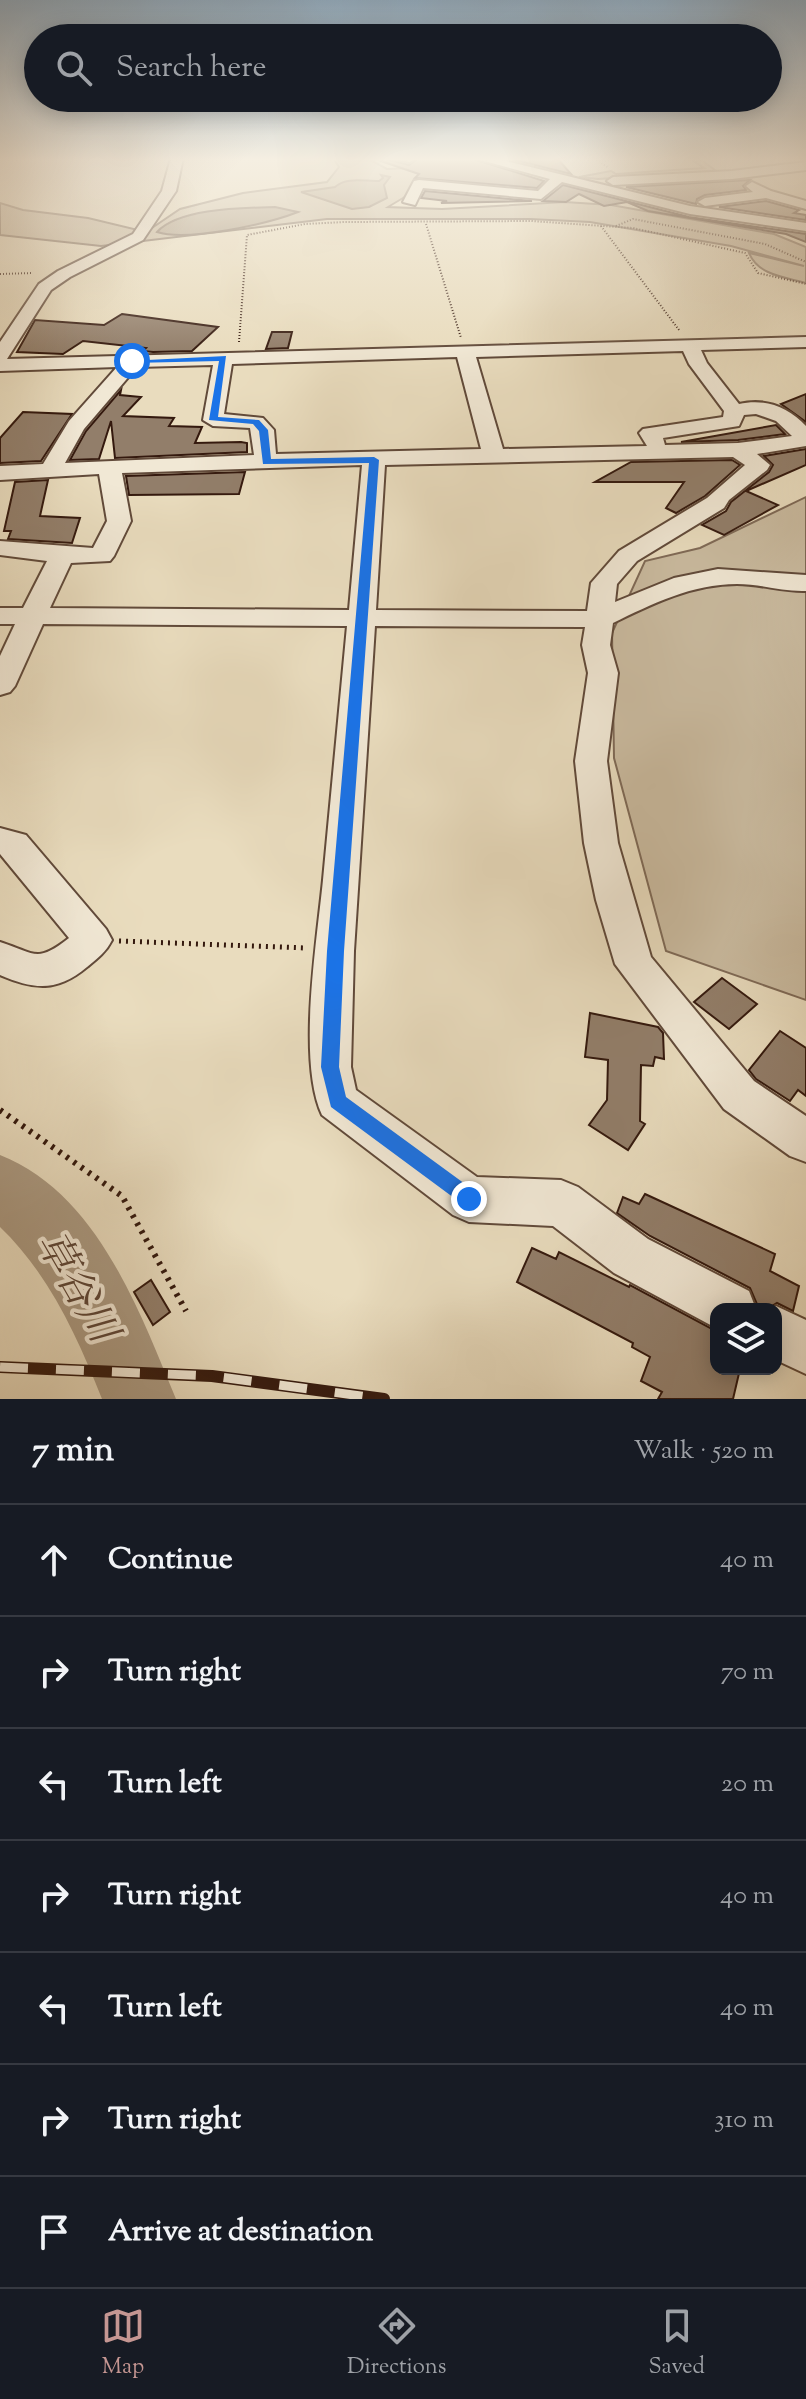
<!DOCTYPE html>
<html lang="en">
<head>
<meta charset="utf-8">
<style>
  body { margin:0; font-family:"Sorts Mill Goudy","Noto Serif JP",serif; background:#242831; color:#f1f3f6 }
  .controls { position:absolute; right:24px; bottom:24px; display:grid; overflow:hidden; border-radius:16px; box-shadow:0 4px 20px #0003 }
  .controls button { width:72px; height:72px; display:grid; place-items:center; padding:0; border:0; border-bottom:2px solid #363941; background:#171b24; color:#f1f3f6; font:40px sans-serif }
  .stop { position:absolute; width:24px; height:24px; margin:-18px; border:6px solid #1a73e8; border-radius:50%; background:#fff }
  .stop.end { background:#1a73e8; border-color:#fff; box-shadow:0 2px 8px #0008 }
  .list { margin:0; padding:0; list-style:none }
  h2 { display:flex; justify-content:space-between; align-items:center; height:104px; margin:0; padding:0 32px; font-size:34px }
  h2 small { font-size:26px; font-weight:400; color:#9ea1a6 }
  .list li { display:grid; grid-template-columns:52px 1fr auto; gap:24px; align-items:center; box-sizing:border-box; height:112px; padding:0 32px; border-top:2px solid #363941 }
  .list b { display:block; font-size:30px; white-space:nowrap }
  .list em { font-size:26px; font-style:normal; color:#9ea1a6 }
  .icon { flex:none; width:44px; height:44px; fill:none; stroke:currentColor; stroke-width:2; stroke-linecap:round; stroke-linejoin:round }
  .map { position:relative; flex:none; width:806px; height:1399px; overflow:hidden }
  .search { position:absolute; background:#171b24; box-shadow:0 4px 20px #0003; left:24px; right:24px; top:24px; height:88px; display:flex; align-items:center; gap:20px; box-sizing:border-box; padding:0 28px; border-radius:44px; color:#9ea1a6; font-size:30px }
  .sheet { height:888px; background:#171b24 }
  nav { display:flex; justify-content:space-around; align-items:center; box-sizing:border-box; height:112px; border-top:2px solid #363941; background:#171b24; font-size:22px; color:#9ea1a6 }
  nav a { display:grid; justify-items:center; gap:4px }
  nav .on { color:#c59692 }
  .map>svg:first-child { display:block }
  .green { fill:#cabba0; stroke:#7f6a57; stroke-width:2 }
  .water { fill:#ab9a82; stroke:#7b6654; stroke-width:2 }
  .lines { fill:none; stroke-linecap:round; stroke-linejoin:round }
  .river { fill:#ab9a82; fill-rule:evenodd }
  .building { fill:#927e6a; stroke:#34190e; stroke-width:2 }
  .minor-casing { stroke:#614a3a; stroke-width:4 }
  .path-far2 { stroke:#34190e; stroke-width:2; stroke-dasharray:1 2; stroke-linecap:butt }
  .path-far1 { stroke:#34190e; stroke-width:5; stroke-dasharray:2 5; stroke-linecap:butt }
  .path { stroke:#34190e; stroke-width:6; stroke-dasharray:3 6; stroke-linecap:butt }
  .minor { fill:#f1e8d5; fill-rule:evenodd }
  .rail-casing { stroke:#34190e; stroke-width:12 }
  .rail { stroke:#f1e8d5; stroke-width:9; stroke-dasharray:28; stroke-linecap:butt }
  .route { fill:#1a73e8 }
  .labels { text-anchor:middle; stroke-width:8; stroke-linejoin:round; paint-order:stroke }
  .near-water-label { font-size:40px; font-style:italic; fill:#5e4637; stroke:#f1e8d5 }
</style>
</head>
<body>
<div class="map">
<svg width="806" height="1399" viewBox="0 0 806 1399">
  <rect width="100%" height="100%" fill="#e9dcbe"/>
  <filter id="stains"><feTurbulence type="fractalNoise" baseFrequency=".0025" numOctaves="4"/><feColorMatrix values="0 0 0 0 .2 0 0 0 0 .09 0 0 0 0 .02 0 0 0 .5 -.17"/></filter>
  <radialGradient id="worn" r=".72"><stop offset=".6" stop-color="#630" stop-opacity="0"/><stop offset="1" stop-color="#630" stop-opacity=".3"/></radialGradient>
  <g class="green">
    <path d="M333 158H367L387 169 456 166 388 207 442 209 565 202 611 205 774 234 806 247V283C784 277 758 275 749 253L804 266 731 246 590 222 530 219H327L101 246 0 235V203L23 210 88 218 146 232 180 209 243 193 327 182 339 167Z"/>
    <path d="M689 158H699L716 171 598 179 579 177 611 171 616 174 704 168Z"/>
    <path d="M806 497V1000L666 951 614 758 612 633 645 561 700 548Z"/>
  </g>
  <g class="water">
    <path d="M381 175 390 177 384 185 387 198 369 207 352 209 301 192 335 187C346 177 362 181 379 181L383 178Z"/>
    <path d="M275 207 298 212C267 224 187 242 157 232 179 208 243 208 275 207Z"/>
  </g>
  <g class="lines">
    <path class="river" d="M0 1155C97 1193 139 1310 176 1399H102C77 1336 49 1274 0 1227Z"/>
  </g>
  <g class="building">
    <path d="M382 158 409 165 419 158H470L544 181 537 188 415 178 419 174 381 161Z"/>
    <path d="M507 158H557L571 174Z"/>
    <path d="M750 180 743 186 746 190 705 195 697 199 696 204 626 187Z"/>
    <path d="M563 185 689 217 806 234V242L786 234 648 211 627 202 604 206 579 194 566 202 543 201Z"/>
    <path d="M425 191 532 201 441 203 447 201 421 198Z"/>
    <path d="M766 201 799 210 794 213 806 215V220L719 207Z"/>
    <path d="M122 314 218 327 192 351 153 352 143 351 146 348 83 341 63 354 17 352 35 320 104 325Z"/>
    <path d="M272 332H292L288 348 266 349Z"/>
    <path d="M121 390 120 395 141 397 123 416 174 418 169 426 202 427 195 443 241 442 247 443V452L115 458 111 421 99 459 70 460 86 431Z"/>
    <path d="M806 394V422L781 404Z"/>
    <path d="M23 412 72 414 41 461 0 463V438Z"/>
    <path d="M776 425 785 434 738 440 681 442Z"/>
    <path d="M806 449V465L746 491 778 505 724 535 702 525 726 511 731 502 769 472 773 465 764 456Z"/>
    <path d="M732 460 740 465 705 496 676 513 666 508 684 482H595L631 462Z"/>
    <path d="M245 472 239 494 129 495 126 476Z"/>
    <path d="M48 480 40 516 80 518 72 543 8 539 11 531H4L15 482Z"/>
    <path d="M722 978 757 1004 729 1029 694 1002Z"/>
    <path d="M590 1013 658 1027 663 1033 664 1059 655 1057 653 1066 641 1065 640 1121 645 1124 628 1150 589 1125 607 1100 608 1060 585 1057Z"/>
    <path d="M780 1031 806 1048V1096L798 1090 790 1101 756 1079 749 1070Z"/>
    <path d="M645 1194 775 1254 770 1271 799 1286 793 1311 777 1303 767 1309H759L750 1288 650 1236 617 1213 623 1197 639 1204Z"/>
    <path d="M532 1248 556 1259 559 1252 629 1287 630 1285 716 1331V1369H740L733 1399H658L662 1392 641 1381 650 1357 632 1347 633 1343 517 1282Z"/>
    <path d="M151 1280 170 1312 153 1325 134 1292Z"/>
  </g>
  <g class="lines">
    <defs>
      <g id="minor">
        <path d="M171 158H183L176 191 143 240 70 277 51 290 7 359 806 337V347L701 350 707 363 739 404C765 398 788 407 806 426V446L757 454 770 465 767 470 729 500 724 508 637 561 617 584 615 602 674 578 718 569 806 575V591C783 592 761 584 737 584 692 584 652 604 613 623L610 645 618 673 607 761 618 843 651 957 754 1081 806 1116V1162L790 1156 724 1109 615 964 596 900 584 843 575 761 588 673 582 645 585 627 375 626 354 951 351 1067 356 1090 477 1177 561 1180 578 1187 648 1239 749 1291 756 1309H716V1328L614 1273 553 1226 469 1222 453 1215 322 1115C297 1061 317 941 323 880 331 795 339 711 347 626L43 624 15 686 10 692 0 695V656L15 624H0V608H23L47 561 0 555V541L93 548 107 521 99 474 0 480V466L43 464 69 421 117 367 0 371V342L39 284 58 271 133 234 162 191ZM683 351 689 364 724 411 723 417 643 429 639 433 647 446 503 449 476 357ZM457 357 481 449 276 454 274 430 263 418 224 414 232 364ZM213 365 203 420 213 426 250 428 254 455 65 463 84 429 137 367ZM756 414 776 421 792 436 738 443 665 445 663 438 739 426 744 415ZM733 457 745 465 707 498 619 551 591 583 587 611 376 610 385 465ZM362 465 349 610 50 608 71 563 110 561 114 556 131 521 122 473Z"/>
        <path d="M392 158H416L410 162Z"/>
        <path d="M473 158H494L690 206 806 223V231L690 214 562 182 541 199 423 188 415 205 403 202 414 181 419 180 538 191 550 179Z"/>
        <path d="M806 162V170L732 179 613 185 607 181 613 177 732 171Z"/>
        <path d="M752 182 771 191 806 201V209L766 198 705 206 698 202 705 198 753 192 746 186Z"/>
        <path d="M0 828 26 835 106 929 112 940C106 952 97 959 87 967 57 992 35 990 0 975V942C36 954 37 963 69 938L0 854Z"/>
        <path d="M776 1306 806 1320V1374L776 1360V1309H770Z"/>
      </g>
    </defs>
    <use href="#minor" class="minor-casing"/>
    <g class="path-far2">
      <path d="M594 158 609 168"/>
      <path d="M599 161 648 158"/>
      <path d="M426 224 461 338"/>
      <path d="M601 226 679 330"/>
      <path d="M616 226 633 219 765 244 806 262"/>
      <path d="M0 274 33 273"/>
      <path d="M239 342 247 235 305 224 345 222 531 221 633 228 745 253 758 273 806 284"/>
    </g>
    <path class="path-far1" d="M119 941 306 948"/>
    <path class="path" d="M0 1110 122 1196 186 1311"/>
    <use href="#minor" class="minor"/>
    <defs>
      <path id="rail" d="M0 1367 212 1376 384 1399"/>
    </defs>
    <use href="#rail" class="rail-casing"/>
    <use href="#rail" class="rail"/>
  </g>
  <linearGradient id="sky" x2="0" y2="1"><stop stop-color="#8faabf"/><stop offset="0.45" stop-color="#f5efe2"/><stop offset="1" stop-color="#f5efe2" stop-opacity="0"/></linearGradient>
  <rect width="806" height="354" fill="url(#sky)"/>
  <path class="route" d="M226 356 218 417 259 420 268 430 271 459 374 457 379 460 344 951 339 1067 346 1097 476 1192 479 1199 476 1206 469 1209 331 1107 321 1067 327 951 369 463 263 464 259 431 253 424 209 420 219 361 132 363 128 361Z"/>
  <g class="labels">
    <g class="near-water-label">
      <text transform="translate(78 1286) rotate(60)" y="14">草谷川</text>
    </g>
  </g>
  <rect width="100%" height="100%" filter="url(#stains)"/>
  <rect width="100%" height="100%" fill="url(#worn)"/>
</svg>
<div class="controls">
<button><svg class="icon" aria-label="layers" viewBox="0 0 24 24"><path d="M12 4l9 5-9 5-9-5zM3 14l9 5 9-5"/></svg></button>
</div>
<div class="stop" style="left:132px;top:361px"></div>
<div class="stop end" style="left:469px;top:1199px"></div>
<div class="search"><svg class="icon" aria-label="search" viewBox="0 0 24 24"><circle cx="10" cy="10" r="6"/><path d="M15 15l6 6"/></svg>Search here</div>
</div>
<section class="sheet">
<h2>7 min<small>Walk · 520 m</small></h2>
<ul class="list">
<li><svg class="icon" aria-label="ahead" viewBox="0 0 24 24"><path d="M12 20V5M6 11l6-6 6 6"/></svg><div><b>Continue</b></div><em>40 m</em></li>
<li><svg class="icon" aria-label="right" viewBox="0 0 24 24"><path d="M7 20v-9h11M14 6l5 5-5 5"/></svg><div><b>Turn right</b></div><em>70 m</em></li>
<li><svg class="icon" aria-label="left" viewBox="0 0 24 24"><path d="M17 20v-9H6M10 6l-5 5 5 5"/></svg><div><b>Turn left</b></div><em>20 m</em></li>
<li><svg class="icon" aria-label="right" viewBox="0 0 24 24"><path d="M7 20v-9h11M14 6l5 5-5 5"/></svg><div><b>Turn right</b></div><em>40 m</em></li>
<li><svg class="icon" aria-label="left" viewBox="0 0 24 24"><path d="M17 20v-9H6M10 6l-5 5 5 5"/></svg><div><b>Turn left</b></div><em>40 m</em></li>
<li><svg class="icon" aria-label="right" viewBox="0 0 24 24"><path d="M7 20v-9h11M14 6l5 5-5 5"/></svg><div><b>Turn right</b></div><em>310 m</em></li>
<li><svg class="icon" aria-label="arrive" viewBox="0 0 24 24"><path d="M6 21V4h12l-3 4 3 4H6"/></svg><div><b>Arrive at destination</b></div></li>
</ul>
</section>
<nav>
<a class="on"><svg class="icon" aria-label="map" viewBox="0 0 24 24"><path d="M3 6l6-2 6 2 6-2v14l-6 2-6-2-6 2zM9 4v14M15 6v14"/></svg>Map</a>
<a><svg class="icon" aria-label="directions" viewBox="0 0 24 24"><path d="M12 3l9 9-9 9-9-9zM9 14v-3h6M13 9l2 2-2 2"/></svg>Directions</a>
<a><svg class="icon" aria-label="saved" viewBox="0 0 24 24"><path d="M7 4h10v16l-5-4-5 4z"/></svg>Saved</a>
</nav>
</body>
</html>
